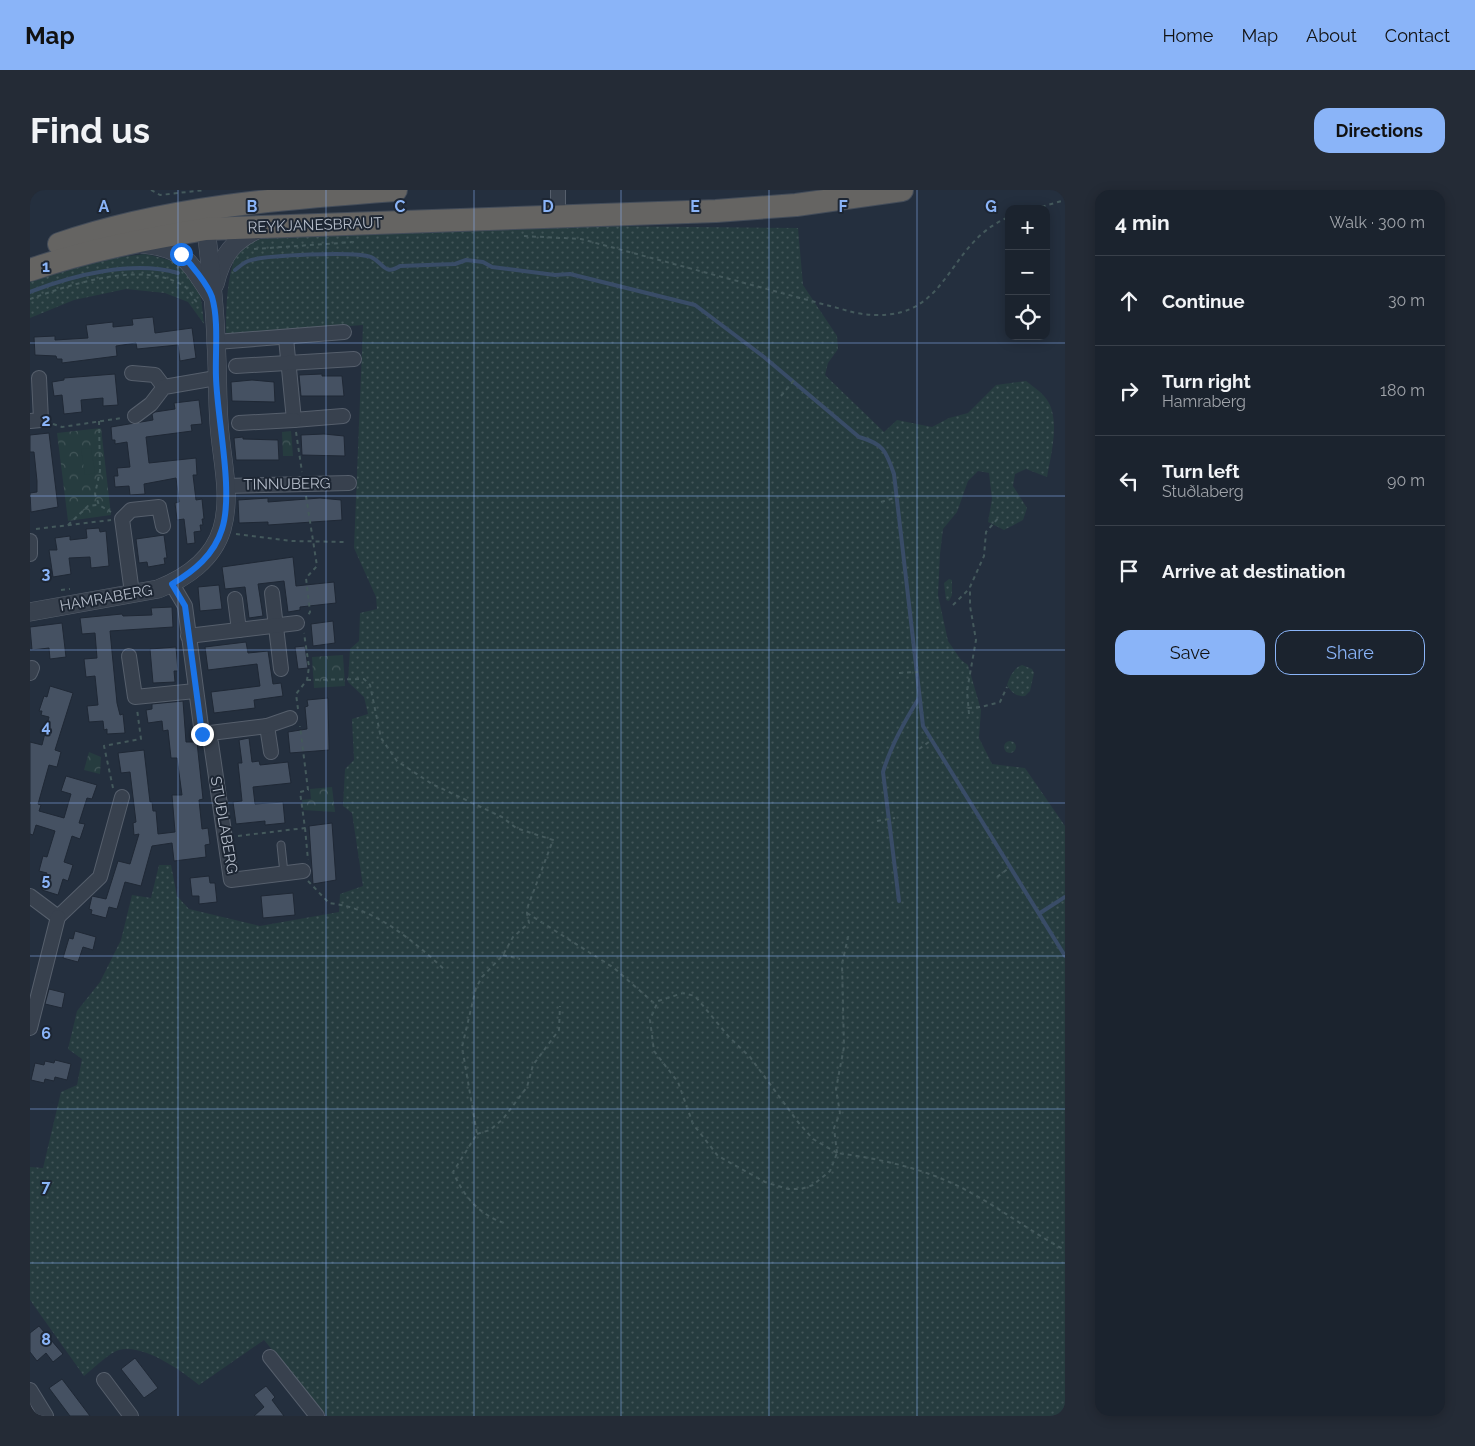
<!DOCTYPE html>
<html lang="en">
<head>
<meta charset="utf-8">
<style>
  body { margin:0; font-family:Raleway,sans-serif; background:#242b36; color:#f1f3f6 }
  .controls { position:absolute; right:15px; top:15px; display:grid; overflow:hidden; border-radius:10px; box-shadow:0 2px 12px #0003 }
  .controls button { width:45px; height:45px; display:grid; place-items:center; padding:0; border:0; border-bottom:1px solid #39404a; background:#1b232e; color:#f1f3f6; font:25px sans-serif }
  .stop { position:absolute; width:15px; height:15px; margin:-11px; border:4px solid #1a73e8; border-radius:50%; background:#fff }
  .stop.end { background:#1a73e8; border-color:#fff; box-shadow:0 1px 5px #0008 }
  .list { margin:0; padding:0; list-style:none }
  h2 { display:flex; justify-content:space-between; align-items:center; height:65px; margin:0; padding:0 20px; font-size:21px }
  h2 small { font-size:16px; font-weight:400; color:#a0a4aa }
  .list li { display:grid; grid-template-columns:32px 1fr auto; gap:15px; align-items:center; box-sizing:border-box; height:90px; padding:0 20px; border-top:1px solid #39404a }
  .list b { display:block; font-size:19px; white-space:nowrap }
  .list p { margin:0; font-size:16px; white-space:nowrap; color:#a0a4aa }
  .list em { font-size:16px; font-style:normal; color:#a0a4aa }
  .actions { display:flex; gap:10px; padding:15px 20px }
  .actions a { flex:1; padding:11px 0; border:1px solid #8ab4f8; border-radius:15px; text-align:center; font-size:18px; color:#8ab4f8 }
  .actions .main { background:#8ab4f8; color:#111 }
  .icon { flex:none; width:28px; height:28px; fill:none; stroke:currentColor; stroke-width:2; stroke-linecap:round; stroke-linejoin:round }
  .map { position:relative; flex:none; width:1035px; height:1226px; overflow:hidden; border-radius:15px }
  header { display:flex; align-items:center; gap:30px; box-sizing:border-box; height:70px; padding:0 25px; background:#8ab4f8; color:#111 }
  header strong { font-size:24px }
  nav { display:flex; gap:28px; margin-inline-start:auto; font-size:18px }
  .intro { display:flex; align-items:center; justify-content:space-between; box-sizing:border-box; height:120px; padding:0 30px }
  h1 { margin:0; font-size:35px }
  .button { padding:12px 22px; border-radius:15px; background:#8ab4f8; color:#111; font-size:18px; font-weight:700 }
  main { display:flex; gap:30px; padding:0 30px }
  aside { flex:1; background:#1b232e; border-radius:15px; box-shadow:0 2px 12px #0003 }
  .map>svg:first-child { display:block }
  .grass { fill:url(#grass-dots) }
  .park { fill:url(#park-crowns) }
  .garden { fill:#263c3f }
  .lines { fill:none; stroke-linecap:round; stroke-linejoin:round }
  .stream { stroke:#394c67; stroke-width:4 }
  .building { fill:#455162; stroke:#1f2835 }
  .service-casing { stroke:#565f6c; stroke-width:9 }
  .minor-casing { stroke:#565f6c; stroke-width:16 }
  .tertiary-casing { stroke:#565f6c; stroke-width:19 }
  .trunk-casing { stroke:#434c59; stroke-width:24 }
  .path { stroke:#44595c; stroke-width:2; stroke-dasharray:4 4; stroke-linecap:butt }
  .service { stroke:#38414e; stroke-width:7 }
  .minor { stroke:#38414e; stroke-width:14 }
  .tertiary { stroke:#38414e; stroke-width:18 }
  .trunk { stroke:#656462; stroke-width:22 }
  .route { stroke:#1a73e8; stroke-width:6 }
  .grid { fill:none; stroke:#8ab4f8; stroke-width:1; stroke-opacity:0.55 }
  .labels { text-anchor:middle; stroke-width:4; stroke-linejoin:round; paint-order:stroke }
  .street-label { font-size:15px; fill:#b4bcc9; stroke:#1d2633 }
  .grid-label { font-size:16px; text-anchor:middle; font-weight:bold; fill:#8ab4f8; stroke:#1d2633; stroke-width:4; stroke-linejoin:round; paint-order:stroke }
</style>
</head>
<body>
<header>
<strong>Map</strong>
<nav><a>Home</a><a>Map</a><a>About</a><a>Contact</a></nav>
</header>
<div class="intro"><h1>Find us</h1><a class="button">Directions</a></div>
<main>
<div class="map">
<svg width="1035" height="1226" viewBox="0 0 1035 1226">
  <defs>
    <pattern id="grass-dots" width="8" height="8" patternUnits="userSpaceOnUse" patternTransform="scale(1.25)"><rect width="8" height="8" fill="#263c3f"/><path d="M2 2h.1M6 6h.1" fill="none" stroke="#435659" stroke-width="1.8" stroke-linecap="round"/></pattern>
    <pattern id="park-crowns" width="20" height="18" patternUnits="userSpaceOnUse" patternTransform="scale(1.25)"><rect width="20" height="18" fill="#263c3f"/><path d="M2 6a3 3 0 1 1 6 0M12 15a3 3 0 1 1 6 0" fill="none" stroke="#435659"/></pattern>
  </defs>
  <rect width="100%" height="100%" fill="#242f3e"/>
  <g class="grass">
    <path d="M565 36 768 38 773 95 807 146 808 159 798 173 795 185 854 242 867 230 902 237 919 228 938 223 966 195 996 191C1002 196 1009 200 1014 206 1032 225 1021 264 1017 287L996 279 985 284 983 296 997 318 993 330 974 340 958 332 962 309 959 283 948 281 938 291 927 322 913 339 910 364 908 405 918 451 931 470 938 475 951 520 949 548 962 574 995 578 1035 636V1226H297L234 1150 169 1195C150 1180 114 1154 89 1160 80 1162 62 1180 54 1186L0 1110V977L13 978 31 902 47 895 52 869 38 859 47 821 70 792 91 750 102 705 121 708 129 675H141L147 706 159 719 230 736 309 722 310 704 333 696 322 623 313 616 315 579 324 570 322 529 338 524 334 507 318 492 320 459 329 451 330 423 347 419 346 407 324 358 333 135 196 145C196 122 196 68 215 53 221 49 230 46 236 43Z"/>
    <path d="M115 64C165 74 170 86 174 134L158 112 135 103 96 99 44 110 0 128V91L82 68Z"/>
    <path d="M919 389 922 390V405L919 411 916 410 914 393Z"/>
    <path d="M992 475 1002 479 1004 483 1000 501 995 506C986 507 981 502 977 495 980 486 984 478 992 475Z"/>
    <circle cx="980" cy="557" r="6"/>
  </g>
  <g class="park">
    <path d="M71 238 81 325 38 331 27 243Z"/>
    <path d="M261 241 263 266H253L252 242Z"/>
    <path d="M313 465 315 496 284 498 282 467Z"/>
    <path d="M59 562 71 567 70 584 54 580Z"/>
    <path d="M302 597 305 622 273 620 272 610 281 609 280 599Z"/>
  </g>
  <path class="garden" d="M61 258 65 283 55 285 51 259Z"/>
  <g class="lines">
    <g class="stream">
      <path d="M205 80C209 77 213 73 218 71 234 65 326 61 341 67 354 73 354 86 370 76L425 74 436 70 453 72 462 77 525 85 540 84 665 115 734 167 829 247C854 254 856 261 864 284L893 536 1035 766"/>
      <path d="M0 102C43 85 103 70 148 83"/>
      <path d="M869 711 853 582C861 555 874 532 889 508"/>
      <path d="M1010 723 1035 707"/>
    </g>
  </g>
  <g class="building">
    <path d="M123 127 125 143 162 138 166 168 150 171 148 155 107 159 106 153 86 156 87 166 32 173V169H27L26 166 5 165 4 147 25 146V150L58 148 56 135 83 132V137L103 135 102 129Z"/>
    <path d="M85 184 88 215 73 216V208L51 210 52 222 34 224 32 205 24 206 22 192 34 190V188Z"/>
    <path d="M292 184V186H312L314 206H271L269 185Z"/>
    <path d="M222 190 244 192 245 212 202 211 201 192Z"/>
    <path d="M169 210 172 234 161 235 162 241 116 247 119 273 166 268 167 285H163L166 310 172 309 174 329H172L173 335H170L171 341 164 342 165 353 157 354 154 329 147 330 145 313 149 312 146 288 114 294 115 304 100 305 99 296 85 297 84 286H88L87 278 100 277 97 252 85 254V250H82L81 237 123 230 122 224 125 222 145 219 144 213Z"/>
    <path d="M19 243 28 317 1 322 0 303 7 302V291L4 262H0V245Z"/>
    <path d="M294 244 314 246 315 266 272 265 271 245Z"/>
    <path d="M213 247V249L248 250 249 270H206L204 248Z"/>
    <path d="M238 308V312L290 308 311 310 312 330 238 335V332L209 333 208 310Z"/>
    <path d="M69 338 70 342 76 341 79 376 61 378 60 367 39 368 41 384 23 387 19 360H27L25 348 40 346V350L57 348 56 339Z"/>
    <path d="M134 345 137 368H134L135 374 118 377 117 372 109 373 106 349Z"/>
    <path d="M263 367 266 396 304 392 306 413 270 417V420L258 422 254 391 228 394 233 426 219 428 215 397 195 399 192 377Z"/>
    <path d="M189 395 192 419 170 421 168 397Z"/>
    <path d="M142 417 143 437 80 441 87 513 90 525 93 524 95 543 77 544V539L74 540 73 531 59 532 57 516 68 515 65 486 56 487 54 469 67 468 65 443 52 444 50 428 92 424 93 426 122 425 121 418Z"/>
    <path d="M303 431 305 453 283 456 281 434Z"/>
    <path d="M32 433 36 467 20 469 19 458 2 460 0 437Z"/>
    <path d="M216 452 218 463 238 461 243 494 251 493 253 506 224 510 225 518 184 523 181 502 230 496 227 474 178 480 175 457Z"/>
    <path d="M275 456 278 478 268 479 265 457Z"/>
    <path d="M146 457 148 481H144L145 492 123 493 120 459Z"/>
    <path d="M20 496 43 503 25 560 31 562 27 577 19 575 8 614 11 615 9 621 34 628 41 604 31 601 36 586 67 595 62 609 57 608 49 633 55 634 50 649 42 646 34 672 43 675 38 691 33 689 28 705 12 700 17 683 9 681 13 666 17 667 25 641 6 635 3 645 0 644V552L12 555 19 527 11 525 12 521H9L14 506 17 507Z"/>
    <path d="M298 508 299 560 260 563 258 542 277 539 275 517 278 516 277 510Z"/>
    <path d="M153 511 156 552H167L173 609 169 610 172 639 178 638 180 654 175 655 176 667 144 671 142 653 122 656 111 696 95 692 87 719 79 717 76 728 61 724 62 720 59 719 62 706 76 709 88 671 100 674 109 644 104 645 103 633 106 632 100 582 91 583 88 563 114 560 120 612H122L123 621H126L128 644 145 642 142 605H152L147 568H141L138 540 133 541 132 531 118 533 116 520 122 519V514Z"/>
    <path d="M219 548 222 572 229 571 230 575 258 572 261 593 223 597 225 614 253 612 255 633 235 635V631L206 634 203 612 212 611 208 573H212L209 550Z"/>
    <path d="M302 633 306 690 283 694 279 636Z"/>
    <path d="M179 686 180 693H185L187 712 169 714V706H162L160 688Z"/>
    <path d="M263 703 265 725 233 728 231 706Z"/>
    <path d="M45 741 66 747 63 760 53 757 48 772 33 768 39 748 43 749Z"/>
    <path d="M19 799 35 803 32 818 15 814Z"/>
    <path d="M25 870 41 874 37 890 25 887 24 891 15 889 14 893 1 890 5 873 14 875 15 871 24 873Z"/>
    <path d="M9 1136 33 1164 23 1172 16 1163 7 1171 0 1162V1143Z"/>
    <path d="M105 1168 128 1198 114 1208 91 1179Z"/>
    <path d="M32 1189 60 1226H40L19 1198Z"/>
    <path d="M236 1196 245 1207 242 1210 254 1226H224L234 1217 224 1205Z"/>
  </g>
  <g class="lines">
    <defs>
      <path id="service" d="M251 655 254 683"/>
      <g id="minor">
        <path d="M528 27V0"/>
        <path d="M256 148 264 230 313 226"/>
        <path d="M186 152 314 142"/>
        <path d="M206 176 324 169"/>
        <path d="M102 183 125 185 134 197"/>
        <path d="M105 226 121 214 134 197 186 188"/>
        <path d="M0 231 11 230 9 188"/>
        <path d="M209 233 264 230"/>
        <path d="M195 296 319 293"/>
        <path d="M0 351V364"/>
        <path d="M142 394 155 416 172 544 181 553 201 690 273 681"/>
        <path d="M102 403 92 329 101 320 129 317 133 336"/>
        <path d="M242 403 251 479"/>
        <path d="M205 409 209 440"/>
        <path d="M158 446 267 433"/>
        <path d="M99 466 105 507 165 501"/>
        <path d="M0 483 2 478"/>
        <path d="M237 536 241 562"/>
        <path d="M172 544 237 536 260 528"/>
        <path d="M0 706 28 727 70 687 92 607"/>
        <path d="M0 838 28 727"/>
        <path d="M240 1167 287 1226"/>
        <path d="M74 1190 101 1226"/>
        <path d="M0 1200 16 1226"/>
      </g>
      <g id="tertiary">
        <path d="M112 54C155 58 159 72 181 105"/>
        <path d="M185 94C192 65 203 50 231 38"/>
        <path d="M0 422 128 399C156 388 183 369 192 339 202 305 191 267 189 233 187 206 188 179 186 152 185 111 179 69 175 27"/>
      </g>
      <g id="trunk">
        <path d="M29 54C136 17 254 8 366 0"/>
        <path d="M0 80C58 60 116 49 176 39L686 21 766 15 872 0"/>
      </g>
    </defs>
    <use href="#service" class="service-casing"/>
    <use href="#minor" class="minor-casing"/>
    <use href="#tertiary" class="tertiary-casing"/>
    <use href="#trunk" class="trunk-casing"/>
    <g class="path">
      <path d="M121 0 130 5 175 0"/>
      <path d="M1004 19 1035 10"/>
      <path d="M494 46 551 49 826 123C922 139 911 55 979 27"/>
      <path d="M224 59 324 52"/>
      <path d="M0 109C42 94 113 70 154 96 161 100 162 109 169 114"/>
      <path d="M751 206 765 189"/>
      <path d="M69 231 70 281 65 304 69 315 81 322"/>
      <path d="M23 234 32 237 92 228"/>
      <path d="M266 242 272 282"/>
      <path d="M276 306 287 376 276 388 280 422 277 427"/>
      <path d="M851 312 871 306"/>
      <path d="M38 335 58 316 67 315"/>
      <path d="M6 339 81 330"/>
      <path d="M206 344 261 351 316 352"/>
      <path d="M31 400 40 399"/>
      <path d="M923 415 939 399"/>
      <path d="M869 483 888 482"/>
      <path d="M277 490 334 489 340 495 351 548 367 571 402 594 472 627 486 638 523 650 498 716 497 723 499 733 483 747 473 765 452 787 446 798 432 857 447 944 423 982C434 1006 448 1024 474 1033"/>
      <path d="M938 518 951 517 970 512 977 497"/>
      <path d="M268 519 266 504 277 490 279 477 274 443"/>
      <path d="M939 524 937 501 946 450 940 416V397L954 366 956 342 970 326"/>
      <path d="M889 559 903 549"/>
      <path d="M83 598 74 556 111 549 107 519"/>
      <path d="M847 631 865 628"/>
      <path d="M275 638 278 670"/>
      <path d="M208 646 275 638 270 602 278 600 270 536"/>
      <path d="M967 687 979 678"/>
      <path d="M278 691 299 713C346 718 382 750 415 780"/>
      <path d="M497 723 584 778 625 814"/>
      <path d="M473 765 490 769"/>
      <path d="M447 944 460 940 473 929 497 897 503 875 529 840 530 816"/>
      <path d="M807 963 783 949 768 932 720 867 699 847 665 806 653 803 628 811 620 830 624 861 648 892 663 934 688 966 735 992 758 999H771L783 995 800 981 807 963C844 968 883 976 917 991 959 1009 995 1039 1035 1060"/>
      <path d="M807 963 804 938 810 923 806 899 814 857 812 774 819 743"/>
    </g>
    <use href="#service" class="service"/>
    <use href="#minor" class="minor"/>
    <use href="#tertiary" class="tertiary"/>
    <use href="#trunk" class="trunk"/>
  </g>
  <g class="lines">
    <path class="route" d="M151 64C161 74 178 95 182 107 189 131 185 163 186 187 187 229 204 302 192 339 184 365 164 381 142 394L155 416 172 544"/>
  </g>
  <path class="grid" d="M148 0V1226M296 0V1226M444 0V1226M591 0V1226M739 0V1226M887 0V1226M0 153H1035M0 306H1035M0 460H1035M0 613H1035M0 766H1035M0 919H1035M0 1073H1035"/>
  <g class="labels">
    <g class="street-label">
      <text transform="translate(285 35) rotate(-2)" y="5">REYKJANESBRAUT</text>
      <text transform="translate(257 294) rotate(-1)" y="5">TINNUBERG</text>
      <text transform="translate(76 408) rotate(-10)" y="5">HAMRABERG</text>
      <text transform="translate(194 635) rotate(80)" y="5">STUÐLABERG</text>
    </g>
  </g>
  <g class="grid-label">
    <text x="74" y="22">A</text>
    <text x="222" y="22">B</text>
    <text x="370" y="22">C</text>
    <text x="518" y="22">D</text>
    <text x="665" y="22">E</text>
    <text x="813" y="22">F</text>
    <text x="961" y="22">G</text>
    <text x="16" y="82">1</text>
    <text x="16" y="236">2</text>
    <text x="16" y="389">3</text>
    <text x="16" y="542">4</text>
    <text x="16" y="695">5</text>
    <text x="16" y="849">6</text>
    <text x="16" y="1002">7</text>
    <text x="16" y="1155">8</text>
  </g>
</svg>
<div class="controls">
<button>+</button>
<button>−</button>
<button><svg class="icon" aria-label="locate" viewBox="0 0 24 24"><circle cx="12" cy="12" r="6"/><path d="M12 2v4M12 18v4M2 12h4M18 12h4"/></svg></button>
</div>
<div class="stop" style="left:151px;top:64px"></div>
<div class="stop end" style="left:172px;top:544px"></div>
</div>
<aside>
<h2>4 min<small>Walk · 300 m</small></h2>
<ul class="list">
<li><svg class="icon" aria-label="ahead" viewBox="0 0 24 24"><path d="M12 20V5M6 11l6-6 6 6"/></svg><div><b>Continue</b></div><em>30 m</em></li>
<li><svg class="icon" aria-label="right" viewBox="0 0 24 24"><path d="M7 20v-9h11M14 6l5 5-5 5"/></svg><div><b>Turn right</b><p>Hamraberg</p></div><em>180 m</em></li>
<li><svg class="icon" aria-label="left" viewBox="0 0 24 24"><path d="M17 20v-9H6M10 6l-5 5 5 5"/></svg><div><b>Turn left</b><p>Stuðlaberg</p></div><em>90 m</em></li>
<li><svg class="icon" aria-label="arrive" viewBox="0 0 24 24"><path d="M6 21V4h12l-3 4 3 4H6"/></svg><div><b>Arrive at destination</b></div></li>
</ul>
<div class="actions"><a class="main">Save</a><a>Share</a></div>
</aside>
</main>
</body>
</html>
